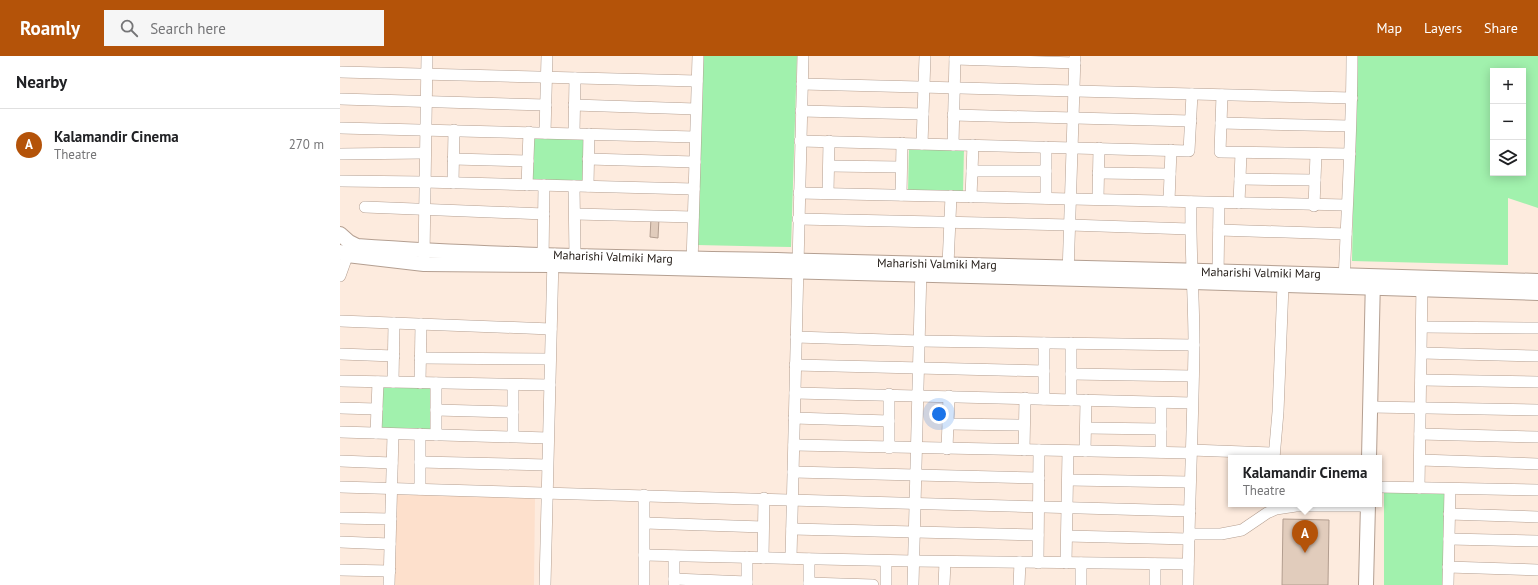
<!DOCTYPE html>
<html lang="en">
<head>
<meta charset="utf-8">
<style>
  body { margin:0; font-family:"PT Sans",sans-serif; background:#f6f6f6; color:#202124 }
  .controls { position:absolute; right:12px; top:12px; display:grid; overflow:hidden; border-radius:0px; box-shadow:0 2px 10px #0003 }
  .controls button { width:36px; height:36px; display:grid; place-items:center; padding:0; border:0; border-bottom:1px solid #e0e0e0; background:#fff; color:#202124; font:20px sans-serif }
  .you { position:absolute; left:599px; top:358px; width:14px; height:14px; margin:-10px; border:3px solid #fff; border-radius:50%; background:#1a73e8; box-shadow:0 0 0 6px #1a73e833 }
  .badge { display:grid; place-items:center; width:26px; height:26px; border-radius:50%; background:#b45309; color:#fff; font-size:13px; font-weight:700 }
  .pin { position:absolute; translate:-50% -33px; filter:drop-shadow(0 1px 2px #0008) }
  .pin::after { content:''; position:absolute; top:21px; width:14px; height:12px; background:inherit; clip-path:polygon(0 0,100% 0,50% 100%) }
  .popup { position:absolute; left:888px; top:399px; width:154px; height:52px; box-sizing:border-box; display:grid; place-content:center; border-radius:0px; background:#fff; filter:drop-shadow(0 1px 3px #0005); font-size:13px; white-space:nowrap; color:#757577 }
  .popup b { font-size:15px; color:#202124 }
  .popup::after { content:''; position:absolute; left:50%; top:100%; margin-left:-8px; border:8px solid transparent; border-top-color:#fff }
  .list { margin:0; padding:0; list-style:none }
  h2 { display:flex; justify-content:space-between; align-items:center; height:52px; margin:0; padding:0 16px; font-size:17px }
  h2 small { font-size:13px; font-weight:400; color:#757577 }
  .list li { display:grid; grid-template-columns:26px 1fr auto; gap:12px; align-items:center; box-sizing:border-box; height:72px; padding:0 16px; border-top:1px solid #e0e0e0 }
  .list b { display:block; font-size:15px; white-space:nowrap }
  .list p { margin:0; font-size:13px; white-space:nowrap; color:#757577 }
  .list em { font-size:13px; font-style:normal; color:#757577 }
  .icon { flex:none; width:22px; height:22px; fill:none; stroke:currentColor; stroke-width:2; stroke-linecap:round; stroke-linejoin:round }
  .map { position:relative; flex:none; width:1198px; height:529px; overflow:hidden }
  header { display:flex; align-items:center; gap:24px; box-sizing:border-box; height:56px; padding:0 20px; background:#b45309; color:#fff }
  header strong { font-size:19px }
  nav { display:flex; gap:22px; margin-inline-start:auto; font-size:14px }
  .search { width:280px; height:36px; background:#f6f6f6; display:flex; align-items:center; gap:10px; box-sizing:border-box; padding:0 14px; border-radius:0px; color:#757577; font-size:15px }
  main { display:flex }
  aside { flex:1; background:#fff }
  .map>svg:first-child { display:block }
  .built { fill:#fde0cc }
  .green { fill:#a1f1ad; fill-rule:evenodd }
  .building { fill:#e1ccbc; stroke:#b29d8f }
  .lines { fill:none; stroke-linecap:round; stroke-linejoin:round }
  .minor-casing { stroke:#b49f91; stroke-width:12 }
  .tertiary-casing { stroke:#b49f91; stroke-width:16 }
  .minor { stroke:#fff; stroke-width:11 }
  .tertiary { stroke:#fff; stroke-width:14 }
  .labels { text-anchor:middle; stroke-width:4; stroke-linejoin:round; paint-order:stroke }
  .street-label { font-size:12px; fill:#1d1611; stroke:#fff }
</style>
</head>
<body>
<header>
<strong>Roamly</strong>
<div class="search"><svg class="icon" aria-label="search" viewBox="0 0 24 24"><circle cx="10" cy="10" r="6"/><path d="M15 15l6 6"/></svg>Search here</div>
<nav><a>Map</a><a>Layers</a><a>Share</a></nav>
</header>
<main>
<aside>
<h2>Nearby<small></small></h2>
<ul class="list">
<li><span class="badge">A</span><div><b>Kalamandir Cinema</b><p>Theatre</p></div><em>270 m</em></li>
</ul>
</aside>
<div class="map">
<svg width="1198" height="529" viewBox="0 0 1198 529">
  <rect width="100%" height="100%" fill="#fdebde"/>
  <path class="built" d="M56 438 195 440 194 529H54Z"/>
  <g class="green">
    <path d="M362 0H457L451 191 357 189Z"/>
    <path d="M1016 0H1198V152L1168 142V209L1012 205ZM1153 15H1183V117H1153Z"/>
    <path d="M192 81 246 82 245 127 191 126Z"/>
    <path d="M569 91 624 92 623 137 568 136Z"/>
    <path d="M40 330 95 331 94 376 39 375Z"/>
    <rect x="1044" y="437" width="60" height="92"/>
  </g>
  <g class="building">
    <path d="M311 162H319L318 182 310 181Z"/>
    <path d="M943 463 989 464 988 529H942Z"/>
  </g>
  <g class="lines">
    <defs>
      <g id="minor">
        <path d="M615 3 735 7"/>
        <path d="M0 16 357 25"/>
        <path d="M462 28 1012 42"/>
        <path d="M882 39 880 96 1010 98"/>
        <path d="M0 43 206 49"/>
        <path d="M234 49 356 53"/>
        <path d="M461 55 583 58"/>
        <path d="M613 59 851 65"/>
        <path d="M881 67 1010 70"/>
        <path d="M0 72 355 81"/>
        <path d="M205 77 207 0"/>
        <path d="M234 77 235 22"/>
        <path d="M460 85 849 95 852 38"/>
        <path d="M582 88 585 0"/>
        <path d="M613 89 615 0"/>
        <path d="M706 91V142"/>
        <path d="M0 98 85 97"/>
        <path d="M113 103 188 105"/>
        <path d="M248 103 355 106"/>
        <path d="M489 110 561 111"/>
        <path d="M632 115H706"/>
        <path d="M758 117 830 118"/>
        <path d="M900 123 975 124"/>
        <path d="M0 125 84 126 354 133"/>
        <path d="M113 127 114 74"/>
        <path d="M187 129 189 76"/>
        <path d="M234 130 235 200"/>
        <path d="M248 130 249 78"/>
        <path d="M459 137 1006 149"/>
        <path d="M488 137 489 85"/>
        <path d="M561 139 562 87"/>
        <path d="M631 141 633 89"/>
        <path d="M758 143 759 92"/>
        <path d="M829 145 831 94"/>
        <path d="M899 147 901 97"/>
        <path d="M974 150 976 98"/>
        <path d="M25 151 204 158"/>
        <path d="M235 158 353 161"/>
        <path d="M458 163 730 169 850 173"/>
        <path d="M879 174 1006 178"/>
        <path d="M84 201 87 0"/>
        <path d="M203 206 204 129"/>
        <path d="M352 209 358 0"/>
        <path d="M608 209 611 140"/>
        <path d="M728 219 735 0"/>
        <path d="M0 220 10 192"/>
        <path d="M878 222 879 147"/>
        <path d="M1004 226C1007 151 1012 76 1012 0"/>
        <path d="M0 265 211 273"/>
        <path d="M1082 271 1198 272"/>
        <path d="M456 281 579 285 854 289"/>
        <path d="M1082 297 1198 300"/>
        <path d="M0 298 54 300"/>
        <path d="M80 302 210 303"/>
        <path d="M455 309 704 315"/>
        <path d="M731 318 853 320"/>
        <path d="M1081 324 1198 326"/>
        <path d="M0 325 210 329"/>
        <path d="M53 326 54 267"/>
        <path d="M80 327 81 268"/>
        <path d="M96 327V379"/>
        <path d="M173 329V380"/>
        <path d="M455 337 852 347"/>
        <path d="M704 343V287"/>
        <path d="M731 344V287"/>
        <path d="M1030 351 1198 354"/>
        <path d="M0 352 37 353"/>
        <path d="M96 354 173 356"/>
        <path d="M454 362 549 365"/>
        <path d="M608 368 684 369"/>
        <path d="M746 372 821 373"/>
        <path d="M0 376 208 382"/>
        <path d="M36 377 38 326"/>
        <path d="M1080 378 1198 381"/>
        <path d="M454 389 851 397"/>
        <path d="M549 392V338"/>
        <path d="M607 393 609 340"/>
        <path d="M684 394 685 342"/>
        <path d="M851 394 934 397"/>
        <path d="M745 395 746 344"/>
        <path d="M821 396V347"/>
        <path d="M934 402 938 356 943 229"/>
        <path d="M1080 404 1198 408"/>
        <path d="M0 405 52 407"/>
        <path d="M80 406 207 409"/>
        <path d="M453 416 699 422"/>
        <path d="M728 424 850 426"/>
        <path d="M0 431C283 439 567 448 850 455"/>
        <path d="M1039 431 1198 434"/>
        <path d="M1079 432 1082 227"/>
        <path d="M80 433V378"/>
        <path d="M1109 458 1198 461"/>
        <path d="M0 462 51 463"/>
        <path d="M305 467 423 471"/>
        <path d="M452 473 698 479"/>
        <path d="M849 478H881L902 474 927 457 936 453 956 450H1028"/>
        <path d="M727 480 849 483"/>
        <path d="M1109 483 1198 485"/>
        <path d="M0 486 50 488"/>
        <path d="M304 499 573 505 848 508"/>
        <path d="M407 501V529"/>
        <path d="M423 502 424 442"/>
        <path d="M451 502 463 0"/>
        <path d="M546 505V529"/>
        <path d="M698 507 699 394"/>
        <path d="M726 507 728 395"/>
        <path d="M741 507V529"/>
        <path d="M815 508V529"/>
        <path d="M1108 511 1198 514"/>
        <path d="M0 514 50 515"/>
        <path d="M334 523 407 526"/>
        <path d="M469 527 533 529"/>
        <path d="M49 529 53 378"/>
        <path d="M205 529 213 202"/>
        <path d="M304 529V439"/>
        <path d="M334 529V500"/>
        <path d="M469 529V503"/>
        <path d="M573 529 581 212"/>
        <path d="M604 529 605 506"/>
        <path d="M679 529 680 506"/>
        <path d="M848 529C849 449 853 369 854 289 854 241 850 194 851 146"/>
        <path d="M1108 529 1110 433"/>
      </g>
      <g id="tertiary">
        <path d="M0 178 9 186 17 190C169 201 321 201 474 205 715 211 957 217 1198 225"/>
        <path d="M0 196 7 199 84 208 212 209 853 226 1198 237"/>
        <path d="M1029 402 1033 222"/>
        <path d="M1026 529 1028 448"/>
      </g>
    </defs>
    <use href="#minor" class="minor-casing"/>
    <use href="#tertiary" class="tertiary-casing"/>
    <use href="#minor" class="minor"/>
    <use href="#tertiary" class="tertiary"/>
  </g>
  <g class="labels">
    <g class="street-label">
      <text transform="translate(273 201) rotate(2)" y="4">Maharishi Valmiki Marg</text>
      <text transform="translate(597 208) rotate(1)" y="4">Maharishi Valmiki Marg</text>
      <text transform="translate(921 217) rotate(1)" y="4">Maharishi Valmiki Marg</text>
    </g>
  </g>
</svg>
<div class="controls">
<button>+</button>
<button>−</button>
<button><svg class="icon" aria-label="layers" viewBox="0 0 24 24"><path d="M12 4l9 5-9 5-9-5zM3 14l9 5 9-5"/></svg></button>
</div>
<div class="you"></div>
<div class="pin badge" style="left:965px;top:497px">A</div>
<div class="popup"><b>Kalamandir Cinema</b>Theatre</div>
</div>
</main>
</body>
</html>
